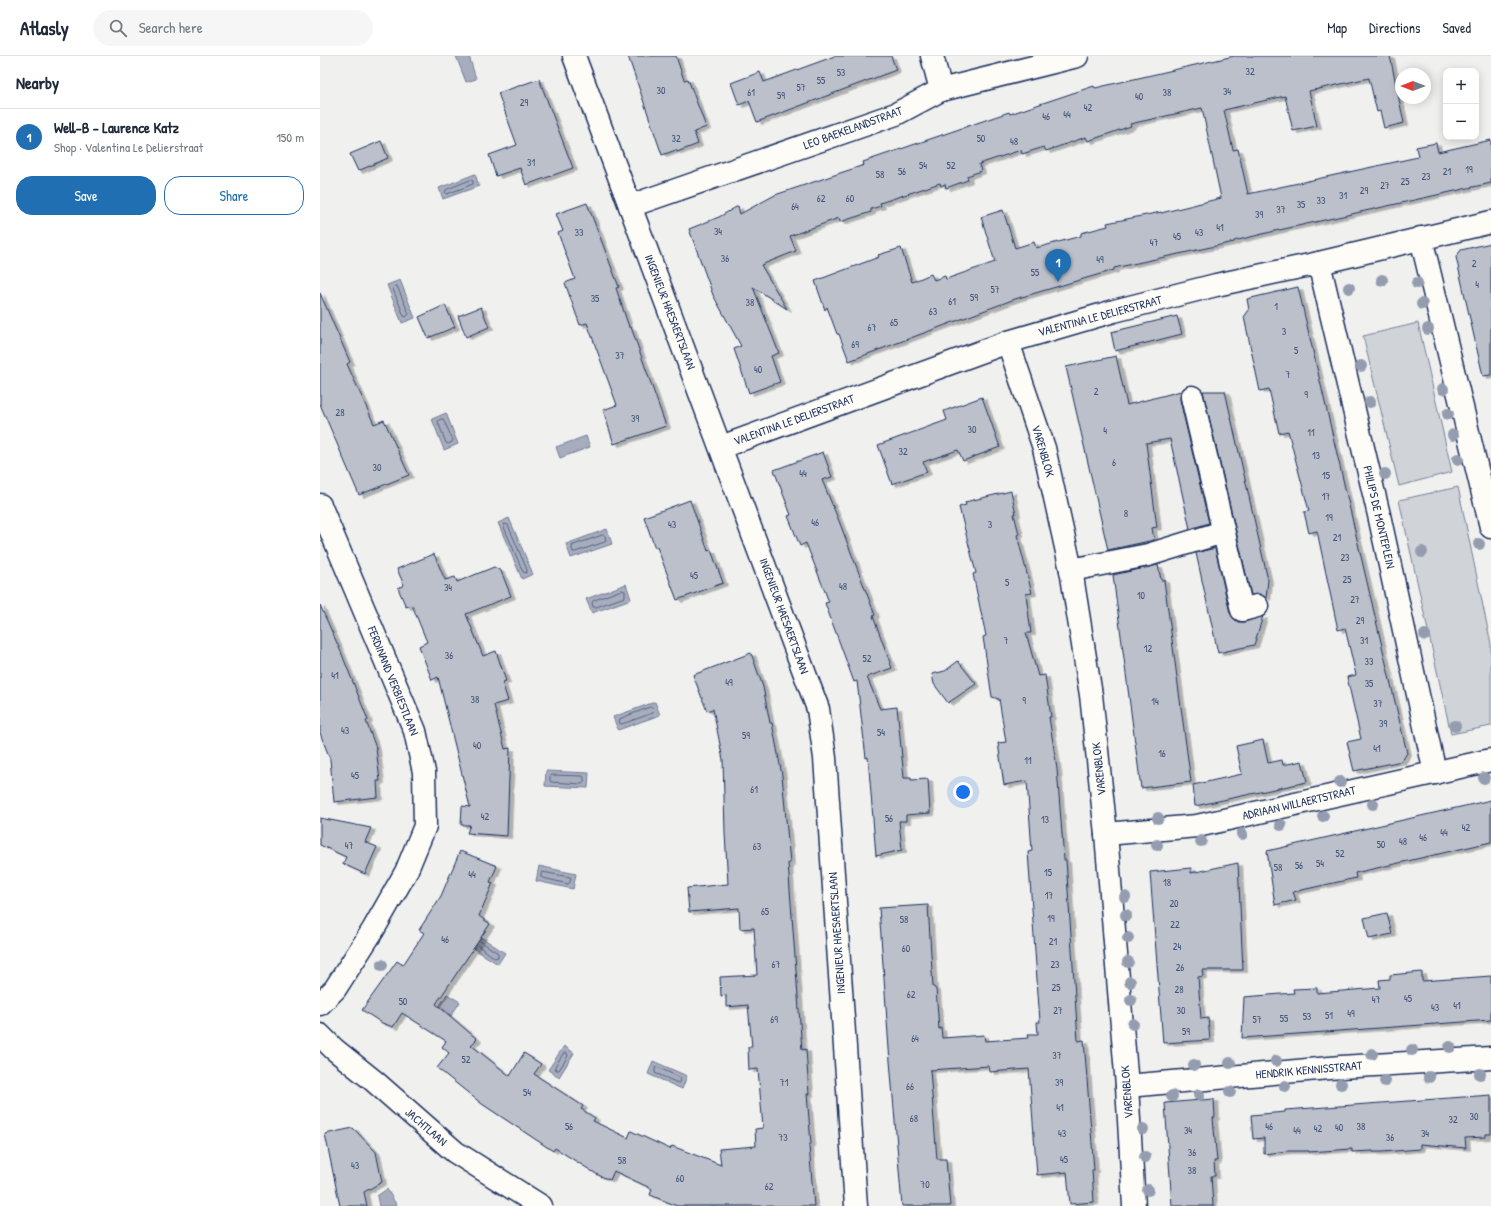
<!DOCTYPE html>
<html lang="en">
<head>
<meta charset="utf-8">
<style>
  body { margin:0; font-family:"Patrick Hand",sans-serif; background:#f6f6f7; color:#1f2937 }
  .controls { position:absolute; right:12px; top:12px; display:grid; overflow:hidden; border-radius:8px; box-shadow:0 2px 10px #0003 }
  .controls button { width:36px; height:36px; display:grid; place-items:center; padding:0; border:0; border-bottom:1px solid #e0e1e3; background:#fff; color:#1f2937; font:20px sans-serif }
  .compass { position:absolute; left:1075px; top:12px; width:36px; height:36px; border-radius:50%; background:#fff; box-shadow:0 2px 10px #0003; rotate:270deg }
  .you { position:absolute; left:643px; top:736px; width:14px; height:14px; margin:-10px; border:3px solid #fff; border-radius:50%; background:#1a73e8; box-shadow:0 0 0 6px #1a73e833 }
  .badge { display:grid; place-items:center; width:26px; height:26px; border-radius:50%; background:#1f6fb2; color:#fff; font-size:13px; font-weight:700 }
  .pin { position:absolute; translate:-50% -33px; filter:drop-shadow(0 1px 2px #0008) }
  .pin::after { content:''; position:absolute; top:21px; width:14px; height:12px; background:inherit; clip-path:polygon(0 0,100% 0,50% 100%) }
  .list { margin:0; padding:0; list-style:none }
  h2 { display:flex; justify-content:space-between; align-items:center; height:52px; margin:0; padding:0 16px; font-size:17px }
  h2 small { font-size:13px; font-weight:400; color:#747a83 }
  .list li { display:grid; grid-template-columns:26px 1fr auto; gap:12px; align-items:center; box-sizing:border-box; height:56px; padding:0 16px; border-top:1px solid #e0e1e3 }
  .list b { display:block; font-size:15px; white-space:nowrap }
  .list p { margin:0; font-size:13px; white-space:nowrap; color:#747a83 }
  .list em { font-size:13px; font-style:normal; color:#747a83 }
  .actions { display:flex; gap:8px; padding:12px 16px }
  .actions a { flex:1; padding:9px 0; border:1px solid #1f6fb2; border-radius:16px; text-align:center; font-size:14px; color:#1f6fb2 }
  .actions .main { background:#1f6fb2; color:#fff }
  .icon { flex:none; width:22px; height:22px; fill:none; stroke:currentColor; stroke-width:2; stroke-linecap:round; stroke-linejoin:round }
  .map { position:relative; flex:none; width:1171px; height:1150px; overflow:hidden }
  header { display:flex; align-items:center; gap:24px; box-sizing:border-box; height:56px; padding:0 20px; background:#fff; border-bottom:1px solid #e0e1e3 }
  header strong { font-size:19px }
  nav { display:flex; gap:22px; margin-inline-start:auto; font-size:14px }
  .search { width:280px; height:36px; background:#f6f6f7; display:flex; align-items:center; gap:10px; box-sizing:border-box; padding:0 14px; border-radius:22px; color:#747a83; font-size:15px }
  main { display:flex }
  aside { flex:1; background:#fff }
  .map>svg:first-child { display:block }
  .green { fill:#d0d3d8; stroke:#76819b }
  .water { fill:#a7adbd; stroke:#6f7b97 }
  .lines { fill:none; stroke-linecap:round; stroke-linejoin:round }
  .shore { stroke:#536184; stroke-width:1 }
  .building { fill:#bbc0ca; stroke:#1b2f5e; filter:url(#shadow) }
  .minor-casing { stroke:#1b2f5e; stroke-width:25 }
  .minor { stroke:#fdfcf7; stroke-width:22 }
  .tree { fill:#949caf }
  .labels { text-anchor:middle; stroke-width:3; stroke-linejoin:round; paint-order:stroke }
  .number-label { font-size:10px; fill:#435379 }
  .street-label { font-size:12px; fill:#1b2f5e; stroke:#fdfcf7 }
</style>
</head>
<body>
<header>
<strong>Atlasly</strong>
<div class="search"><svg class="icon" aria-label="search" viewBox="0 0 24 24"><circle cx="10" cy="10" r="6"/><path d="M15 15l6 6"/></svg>Search here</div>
<nav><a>Map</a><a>Directions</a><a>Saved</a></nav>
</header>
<main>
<aside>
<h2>Nearby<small></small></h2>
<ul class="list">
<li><span class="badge">1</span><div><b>Well-B - Laurence Katz</b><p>Shop · Valentina Le Delierstraat</p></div><em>150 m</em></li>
</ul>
<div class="actions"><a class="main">Save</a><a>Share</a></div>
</aside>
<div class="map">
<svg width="1171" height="1150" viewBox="0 0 1171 1150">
  <defs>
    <filter id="shadow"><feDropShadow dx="4.5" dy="2.5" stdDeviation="0" flood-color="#0004"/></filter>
  </defs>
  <rect width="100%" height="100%" fill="#f0f0ee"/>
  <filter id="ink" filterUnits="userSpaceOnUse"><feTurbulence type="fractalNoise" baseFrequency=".025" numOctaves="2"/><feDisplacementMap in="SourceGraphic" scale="8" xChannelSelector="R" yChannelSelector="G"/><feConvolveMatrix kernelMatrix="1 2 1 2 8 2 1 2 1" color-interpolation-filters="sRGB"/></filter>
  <g filter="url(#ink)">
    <g class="green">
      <path d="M1098 267 1132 416 1079 430 1043 280Z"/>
      <path d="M1138 431 1171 588V670L1131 678 1079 444Z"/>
    </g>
    <g class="water">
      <path d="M136 0H149L156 23 146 26Z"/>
      <path d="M155 118 159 130 123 143 119 132Z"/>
      <path d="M80 224 95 262 82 267 67 229Z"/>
      <path d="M126 357 138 388 124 394 112 363Z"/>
      <path d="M266 380 270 391 240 402 236 391Z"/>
      <path d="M189 462 213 518 202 523 178 467Z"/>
      <path d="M287 473 292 488 251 502 246 488Z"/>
      <path d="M306 528 311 543 272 557 266 543Z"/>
      <path d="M335 646 340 659 298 674 293 661Z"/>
      <path d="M226 715 269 717 268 732 225 730Z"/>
      <path d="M219 810 256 818 253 833 216 825Z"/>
      <path d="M158 879 185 897 178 908 151 891Z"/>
      <path d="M127 938 140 946 121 975 109 967Z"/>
      <path d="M244 990 254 997 239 1021 228 1014Z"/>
      <path d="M333 1005 367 1020 362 1033 328 1018Z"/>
      <path d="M67 1133 77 1150H59L57 1140Z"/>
    </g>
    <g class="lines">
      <g class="shore">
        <path d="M151 124 153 125V128L127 138 125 137 126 134Z"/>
        <path d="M77 230 89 258 86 261 84 260 73 233 74 231Z"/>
        <path d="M123 363 133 384 132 386 128 388 126 387 118 366 119 364Z"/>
        <path d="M185 468 188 469 207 514 206 517 203 516 184 471Z"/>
        <path d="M283 479 285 480 286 484 285 486 255 496H253L252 492V490Z"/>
        <path d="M302 534 305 535V541L276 551H273L272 547 273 545Z"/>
        <path d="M331 651 334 654 333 657 302 668 299 667 300 663Z"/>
        <path d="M232 719 263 720 264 722V726L262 728 231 726 230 725V721Z"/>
        <path d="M222 816 250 821 251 822 250 826 248 828 223 822 221 821Z"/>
        <path d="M157 889 175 902 178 901V897L160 885"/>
        <path d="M244 997H247L248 1000 239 1014H236L235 1011Z"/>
        <path d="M337 1011 361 1022 360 1027H358L335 1017V1012Z"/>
      </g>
    </g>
    <g class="building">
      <path d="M308 0H356L364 24 368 23 386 71 374 76 378 88 357 96 356 94 342 99Z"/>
      <path d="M515 0H571L576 14 437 66 429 45 419 49 411 27 440 16 444 26Z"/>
      <path d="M914 0H1070L1084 67 1064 72 1060 55 1057 56 1049 22 989 35 997 70 973 75 965 40 904 54 913 94 918 93 928 138 1098 101 1096 91 1116 87 1118 96 1171 84V127L955 175 914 185V186L794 212V214L695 243 529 305 519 278H517L507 251 505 254 495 225 559 201 558 199 581 192 592 226 611 218 614 224 625 220 626 223 675 206 661 161 683 154 695 192 714 186 716 192 761 180V177L788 170 787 167 841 156V157L901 142 882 52 810 68 811 70 768 85 766 81 726 95 724 91 702 98 701 94 659 108 661 115 647 120 648 124 626 132 625 128 621 130 620 127 560 147 561 150 551 153V156L520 166 519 162 470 180 476 195 441 209 467 253 433 231 459 297 451 300 460 326 429 337 414 293 421 290 393 239 369 173 399 161 418 150 420 158 455 139 544 109 543 106 689 56 690 58 774 30 775 32Z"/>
      <path d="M219 23 253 112 206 129 200 112 176 120 169 99 197 89 178 37Z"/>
      <path d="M61 85 68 102 38 115 30 98Z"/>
      <path d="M267 147 299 231 296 232 309 271H311L346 370 294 388 283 354 297 349 267 267 260 269 245 227 255 223 238 177 243 175 236 158Z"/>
      <path d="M1171 187V319L1163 320 1136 201 1141 194Z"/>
      <path d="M978 231 1087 697 1082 705 1034 715 1027 686 1041 683 1027 621 1036 619 1025 572 1018 574 997 475 989 477 984 456 989 455 968 375 959 377 949 333 940 335 924 261 929 254 927 243Z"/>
      <path d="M0 237 30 306 27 308 54 368 64 364 89 419 39 439 0 348Z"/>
      <path d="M125 249 135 271 108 282 99 261Z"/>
      <path d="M161 251 169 271 146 281 138 260Z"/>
      <path d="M857 260 862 278 795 295 791 276Z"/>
      <path d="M796 300 807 349 861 335 860 344 889 467 870 473 850 383 826 387 837 471 832 472 834 484 788 494 746 311Z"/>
      <path d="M883 335H905L948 524 946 542 940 538 931 539Z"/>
      <path d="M662 341 680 391 643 405 638 394 603 406 607 416 572 428 558 389 627 364 624 355Z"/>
      <path d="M503 396 512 421 502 424 519 465 555 559 553 560 572 612 547 621 560 653 577 651 584 722H591V724L608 723 610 757 586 759V765H579L582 794 556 800 548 701 546 702 537 625 534 626 505 547 509 546 486 487 480 490 468 460 471 459 454 414Z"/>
      <path d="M691 435 696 458H694L699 478 697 479 712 537 706 538 711 577H706L718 620 725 619 731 661H729L737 713 744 804H746L758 985 764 984 774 1114H772L774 1146 750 1148 747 1116 717 1119 709 1013 670 1016 669 1010 610 1014 617 1103H626L630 1150H582L569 993 559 852 608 849 613 931 616 933 619 973 621 972 622 982 664 979 665 985 709 982 708 978H718L717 966H720L708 796 712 795 707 725 684 729 678 687 686 686 679 643 672 641 663 581 666 580 653 518 656 517 639 451 646 449 645 446Z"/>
      <path d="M370 444 388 495 391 494 403 527 357 544 337 491 335 492 324 461Z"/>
      <path d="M895 492 910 557 913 562 918 566H925L943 560 934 589 898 597 876 497Z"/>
      <path d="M114 498 125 524 135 521 137 526 174 511 181 515 191 540 146 558 163 600 176 595 186 625 182 626 188 645 174 649 185 693 190 692 187 780 147 777 150 769H141L142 750 150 751 118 621 112 624 99 590 107 586 92 549 86 551 78 532 84 529 77 513Z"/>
      <path d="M838 509 841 524H844L871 726 821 732 793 519Z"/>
      <path d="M0 549 21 596 48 664 46 665 56 692 60 725H57L58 741 14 746 10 703 0 677Z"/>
      <path d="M431 597 443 631 450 667H452L462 719 470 807H468L482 994 486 993 489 1038H487L491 1088 489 1089 494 1150H357L330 1139 332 1133 294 1115 290 1124 278 1119 235 1092 233 1095 162 1048 117 1012 129 997 122 991 126 985 82 957 73 971 62 967 42 954 77 905 83 909 104 877 99 874 121 840 140 795 177 810 170 826 173 827 159 860 170 868 116 948 157 983 151 989 190 1020 204 997 221 1008 214 1018 263 1050 261 1053 275 1062 273 1065 308 1082 311 1075 350 1093 352 1090 401 1109 399 1093 436 1090 435 1073 443 1072 438 1013 429 1014 428 991H432L428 949 406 951V939L401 940 400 921 437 919 434 872 420 873 419 852 369 856 367 832 408 828 405 777 403 704 393 653 387 655 373 619Z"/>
      <path d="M638 605 656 628 628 647 614 628 612 618 625 615Z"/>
      <path d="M943 684 948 707 962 704 963 709 982 705 987 726 875 750 873 729 922 718 916 690Z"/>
      <path d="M1171 744V786L1035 817 1036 822 973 836 976 844 955 849 947 795Z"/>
      <path d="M0 762 51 772 45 786 57 791 45 818 23 808 26 801 0 789Z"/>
      <path d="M918 807 923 914H882L883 920 878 921 881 963 888 962 890 984 843 987 830 816 871 812V817Z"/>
      <path d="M1067 857 1072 878 1049 883 1044 862Z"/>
      <path d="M1102 916V925L1171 920V964L922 982 924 941 974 937 973 933 997 932V937L1060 932 1059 924 1070 923V919Z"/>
      <path d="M1171 1039V1078H1166V1081L1145 1082 1146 1092 1100 1088V1093L1062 1096H1053V1095L1032 1096V1093L989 1096V1095H967L944 1098V1082L933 1083 931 1059 965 1056V1054Z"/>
      <path d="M894 1043 895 1061 893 1062 897 1105H894L895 1120H891L893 1150H852L845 1047Z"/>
      <path d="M33 1072 56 1096 62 1126 44 1136 47 1150H20L5 1078Z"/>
    </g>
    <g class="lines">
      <defs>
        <g id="minor">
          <path d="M254 0 498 653 505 702 536 1150"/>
          <path d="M612 0 621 34"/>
          <path d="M310 150 576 58 621 34 757 0"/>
          <path d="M1101 182 1171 471"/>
          <path d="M999 207 1059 459 1115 717"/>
          <path d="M688 286 724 392 751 514 771 639 786 778 807 1030 814 1150"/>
          <path d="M872 341 922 554 937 550"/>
          <path d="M401 391 688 286 794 255 896 229 999 207 1171 166"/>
          <path d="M0 449 95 675 104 716 105 770 86 816 53 874 15 933 0 948"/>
          <path d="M751 514 828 499 903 476"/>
          <path d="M786 778 877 770 1171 704"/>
          <path d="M0 979 14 993 54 1025 135 1096 221 1150"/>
          <path d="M807 1030 1021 1011 1171 1002"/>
        </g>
      </defs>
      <use href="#minor" class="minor-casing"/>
      <use href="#minor" class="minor"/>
    </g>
    <g class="tree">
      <circle cx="1062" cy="224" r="6"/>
      <circle cx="1097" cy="227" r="6"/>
      <circle cx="1029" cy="232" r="6"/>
      <circle cx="1102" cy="248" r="6"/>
      <circle cx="1108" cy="273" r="6"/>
      <circle cx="1041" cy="310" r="6"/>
      <circle cx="1123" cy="333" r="6"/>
      <circle cx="1050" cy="346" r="6"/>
      <circle cx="1128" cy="358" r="6"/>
      <circle cx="1133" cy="379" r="6"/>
      <circle cx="1138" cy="403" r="6"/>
      <circle cx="1065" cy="418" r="6"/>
      <circle cx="1159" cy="488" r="6"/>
      <circle cx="1102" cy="496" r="6"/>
      <circle cx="1105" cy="579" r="6"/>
      <circle cx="1135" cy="670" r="6"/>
      <circle cx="1164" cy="722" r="6"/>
      <circle cx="1020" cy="726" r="6"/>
      <circle cx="1053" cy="748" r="6"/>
      <circle cx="1003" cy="760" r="6"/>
      <circle cx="838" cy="762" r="6"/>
      <circle cx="961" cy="769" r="6"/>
      <circle cx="922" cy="778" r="6"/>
      <circle cx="881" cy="785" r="6"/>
      <circle cx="837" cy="789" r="6"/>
      <circle cx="805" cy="841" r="6"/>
      <circle cx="806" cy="859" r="6"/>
      <circle cx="808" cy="882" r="6"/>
      <circle cx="808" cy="906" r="6"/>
      <circle cx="62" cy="909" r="6"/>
      <circle cx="810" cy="926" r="6"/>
      <circle cx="811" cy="944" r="6"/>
      <circle cx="813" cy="968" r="6"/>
      <circle cx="1130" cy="991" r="6"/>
      <circle cx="1092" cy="994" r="6"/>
      <circle cx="1052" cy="998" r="6"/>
      <circle cx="956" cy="1005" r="6"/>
      <circle cx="910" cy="1007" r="6"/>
      <circle cx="874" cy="1009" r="6"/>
      <circle cx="1160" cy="1018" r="6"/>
      <circle cx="1109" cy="1021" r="6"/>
      <circle cx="1065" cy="1025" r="6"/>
      <circle cx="1021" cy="1028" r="6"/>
      <circle cx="965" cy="1030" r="6"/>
      <circle cx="910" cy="1036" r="6"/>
      <circle cx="879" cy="1039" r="6"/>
      <circle cx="852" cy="1040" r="6"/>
      <circle cx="823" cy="1073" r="6"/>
      <circle cx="825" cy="1101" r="6"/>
      <circle cx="828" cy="1134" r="6"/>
    </g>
  </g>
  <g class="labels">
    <g class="number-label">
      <text x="930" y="19">32</text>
      <text x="521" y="20">53</text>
      <text x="501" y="28">55</text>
      <text x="481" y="35">57</text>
      <text x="341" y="38">30</text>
      <text x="907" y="39">34</text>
      <text x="431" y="40">61</text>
      <text x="847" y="40">38</text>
      <text x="461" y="43">59</text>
      <text x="819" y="44">40</text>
      <text x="204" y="50">29</text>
      <text x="768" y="55">42</text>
      <text x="747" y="62">44</text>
      <text x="726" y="64">46</text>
      <text x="356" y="86">32</text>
      <text x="661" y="86">50</text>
      <text x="694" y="89">48</text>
      <text x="211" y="110">31</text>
      <text x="603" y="113">54</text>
      <text x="631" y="113">52</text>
      <text x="1149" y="117">19</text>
      <text x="582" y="119">56</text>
      <text x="1127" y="119">21</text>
      <text x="560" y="122">58</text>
      <text x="1106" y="124">23</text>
      <text x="1085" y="129">25</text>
      <text x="1065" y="133">27</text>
      <text x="1044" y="138">29</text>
      <text x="1023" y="143">31</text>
      <text x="501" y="146">62</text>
      <text x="530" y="146">60</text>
      <text x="1001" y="148">33</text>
      <text x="981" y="152">35</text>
      <text x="475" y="154">64</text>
      <text x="961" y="157">37</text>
      <text x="939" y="162">39</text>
      <text x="900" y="175">41</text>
      <text x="398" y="179">34</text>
      <text x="259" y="180">33</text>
      <text x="879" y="180">43</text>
      <text x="857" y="184">45</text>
      <text x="834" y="190">47</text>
      <text x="405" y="206">36</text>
      <text x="780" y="207">49</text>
      <text x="1154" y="211">2</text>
      <text x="715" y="220">55</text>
      <text x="1157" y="232">4</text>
      <text x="675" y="237">57</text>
      <text x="654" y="245">59</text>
      <text x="275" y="246">35</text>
      <text x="632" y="249">61</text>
      <text x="430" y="250">38</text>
      <text x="956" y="254">1</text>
      <text x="613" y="259">63</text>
      <text x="574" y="270">65</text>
      <text x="552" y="275">67</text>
      <text x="964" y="279">3</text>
      <text x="535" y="292">69</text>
      <text x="976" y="298">5</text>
      <text x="300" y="303">37</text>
      <text x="438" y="317">40</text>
      <text x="968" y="322">7</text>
      <text x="776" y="339">2</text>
      <text x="986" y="342">9</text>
      <text x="20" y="360">28</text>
      <text x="315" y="366">39</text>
      <text x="652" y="377">30</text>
      <text x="785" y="378">4</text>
      <text x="991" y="380">11</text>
      <text x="583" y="399">32</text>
      <text x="996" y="403">13</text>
      <text x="794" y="410">6</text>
      <text x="57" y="415">30</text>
      <text x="483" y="421">44</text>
      <text x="1006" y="423">15</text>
      <text x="1006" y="444">17</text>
      <text x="806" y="461">8</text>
      <text x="1009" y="465">19</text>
      <text x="495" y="470">46</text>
      <text x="352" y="472">43</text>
      <text x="670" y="472">3</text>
      <text x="1017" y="485">21</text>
      <text x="1025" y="505">23</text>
      <text x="374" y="523">45</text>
      <text x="1027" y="527">25</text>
      <text x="687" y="530">5</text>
      <text x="523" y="534">48</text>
      <text x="128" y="535">34</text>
      <text x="821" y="543">10</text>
      <text x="1035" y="547">27</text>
      <text x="1040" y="568">29</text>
      <text x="686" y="588">7</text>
      <text x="1044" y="588">31</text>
      <text x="828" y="596">12</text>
      <text x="129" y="603">36</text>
      <text x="547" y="606">52</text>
      <text x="1049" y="609">33</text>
      <text x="15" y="623">41</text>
      <text x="409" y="630">49</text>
      <text x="1049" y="631">35</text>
      <text x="155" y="647">38</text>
      <text x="704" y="648">9</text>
      <text x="835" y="649">14</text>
      <text x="1058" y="651">37</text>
      <text x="1063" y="671">39</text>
      <text x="25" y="678">43</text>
      <text x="561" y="680">54</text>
      <text x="426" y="683">59</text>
      <text x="157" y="693">40</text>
      <text x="1057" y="696">41</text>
      <text x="842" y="701">16</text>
      <text x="708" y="708">11</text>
      <text x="35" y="723">45</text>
      <text x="434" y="737">61</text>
      <text x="165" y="764">42</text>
      <text x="569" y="766">56</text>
      <text x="725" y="767">13</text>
      <text x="1146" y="775">42</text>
      <text x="1124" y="780">44</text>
      <text x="1103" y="785">46</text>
      <text x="1083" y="789">48</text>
      <text x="1061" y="792">50</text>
      <text x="29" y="793">47</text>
      <text x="437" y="794">63</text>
      <text x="1020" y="801">52</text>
      <text x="1000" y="811">54</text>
      <text x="979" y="813">56</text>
      <text x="958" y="815">58</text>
      <text x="728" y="820">15</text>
      <text x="152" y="822">44</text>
      <text x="847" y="830">18</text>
      <text x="729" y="843">17</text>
      <text x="854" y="851">20</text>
      <text x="445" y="859">65</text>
      <text x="731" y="866">19</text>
      <text x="584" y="867">58</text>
      <text x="855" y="872">22</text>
      <text x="125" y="887">46</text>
      <text x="733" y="889">21</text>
      <text x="857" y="894">24</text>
      <text x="586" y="896">60</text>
      <text x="456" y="912">67</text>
      <text x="735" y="912">23</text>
      <text x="860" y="915">26</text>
      <text x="736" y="935">25</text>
      <text x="859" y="937">28</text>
      <text x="591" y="942">62</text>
      <text x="1088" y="946">45</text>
      <text x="1056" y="947">47</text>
      <text x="83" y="949">50</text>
      <text x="1137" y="953">41</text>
      <text x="1115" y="955">43</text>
      <text x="738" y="958">27</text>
      <text x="861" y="958">30</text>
      <text x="1031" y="961">49</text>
      <text x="1009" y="963">51</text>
      <text x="987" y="964">53</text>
      <text x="964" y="966">55</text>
      <text x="454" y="967">69</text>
      <text x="937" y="967">57</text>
      <text x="866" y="979">59</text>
      <text x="595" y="986">64</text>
      <text x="737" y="1003">37</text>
      <text x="146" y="1007">52</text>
      <text x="464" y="1030">71</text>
      <text x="739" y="1030">39</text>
      <text x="590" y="1034">66</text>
      <text x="207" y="1040">54</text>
      <text x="740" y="1055">41</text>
      <text x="1154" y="1064">30</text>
      <text x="594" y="1066">68</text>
      <text x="1133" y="1067">32</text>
      <text x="249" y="1074">56</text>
      <text x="949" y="1074">46</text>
      <text x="1041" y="1074">38</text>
      <text x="1019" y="1075">40</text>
      <text x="998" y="1076">42</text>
      <text x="868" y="1078">34</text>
      <text x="977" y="1078">44</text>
      <text x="742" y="1081">43</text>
      <text x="1105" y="1081">34</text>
      <text x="463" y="1085">73</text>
      <text x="1070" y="1085">36</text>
      <text x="872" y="1100">36</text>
      <text x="744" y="1107">45</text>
      <text x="302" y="1108">58</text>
      <text x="35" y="1113">43</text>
      <text x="872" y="1118">38</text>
      <text x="360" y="1126">60</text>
      <text x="605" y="1132">70</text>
      <text x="449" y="1134">62</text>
    </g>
    <g class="street-label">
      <text transform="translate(533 72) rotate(-20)" y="4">LEO BAEKELANDSTRAAT</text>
      <text transform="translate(350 256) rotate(69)" y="4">INGENIEUR HAESAERTSLAAN</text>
      <text transform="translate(780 260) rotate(-15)" y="4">VALENTINA LE DELIERSTRAAT</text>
      <text transform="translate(474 364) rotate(-20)" y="4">VALENTINA LE DELIERSTRAAT</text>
      <text transform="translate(723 395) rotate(74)" y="4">VARENBLOK</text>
      <text transform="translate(1059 461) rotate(77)" y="4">PHILIPS DE MONTEPLEIN</text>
      <text transform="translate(464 560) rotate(70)" y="4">INGENIEUR HAESAERTSLAAN</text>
      <text transform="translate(73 625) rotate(68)" y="4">FERDINAND VERBIESTLAAN</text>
      <text transform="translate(779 713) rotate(-96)" y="4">VARENBLOK</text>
      <text transform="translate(979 747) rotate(-13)" y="4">ADRIAAN WILLAERTSTRAAT</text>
      <text transform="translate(517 877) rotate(-94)" y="4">INGENIEUR HAESAERTSLAAN</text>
      <text transform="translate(989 1014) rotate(-5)" y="4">HENDRIK KENNISSTRAAT</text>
      <text transform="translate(807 1036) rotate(-94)" y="4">VARENBLOK</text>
      <text transform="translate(106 1071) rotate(41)" y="4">JACHTLAAN</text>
    </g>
  </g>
</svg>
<div class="controls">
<button>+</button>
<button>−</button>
</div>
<svg class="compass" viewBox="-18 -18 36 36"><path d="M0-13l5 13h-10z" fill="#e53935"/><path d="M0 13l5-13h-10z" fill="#747a83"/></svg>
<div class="you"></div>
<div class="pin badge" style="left:738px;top:226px">1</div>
</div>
</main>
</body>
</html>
